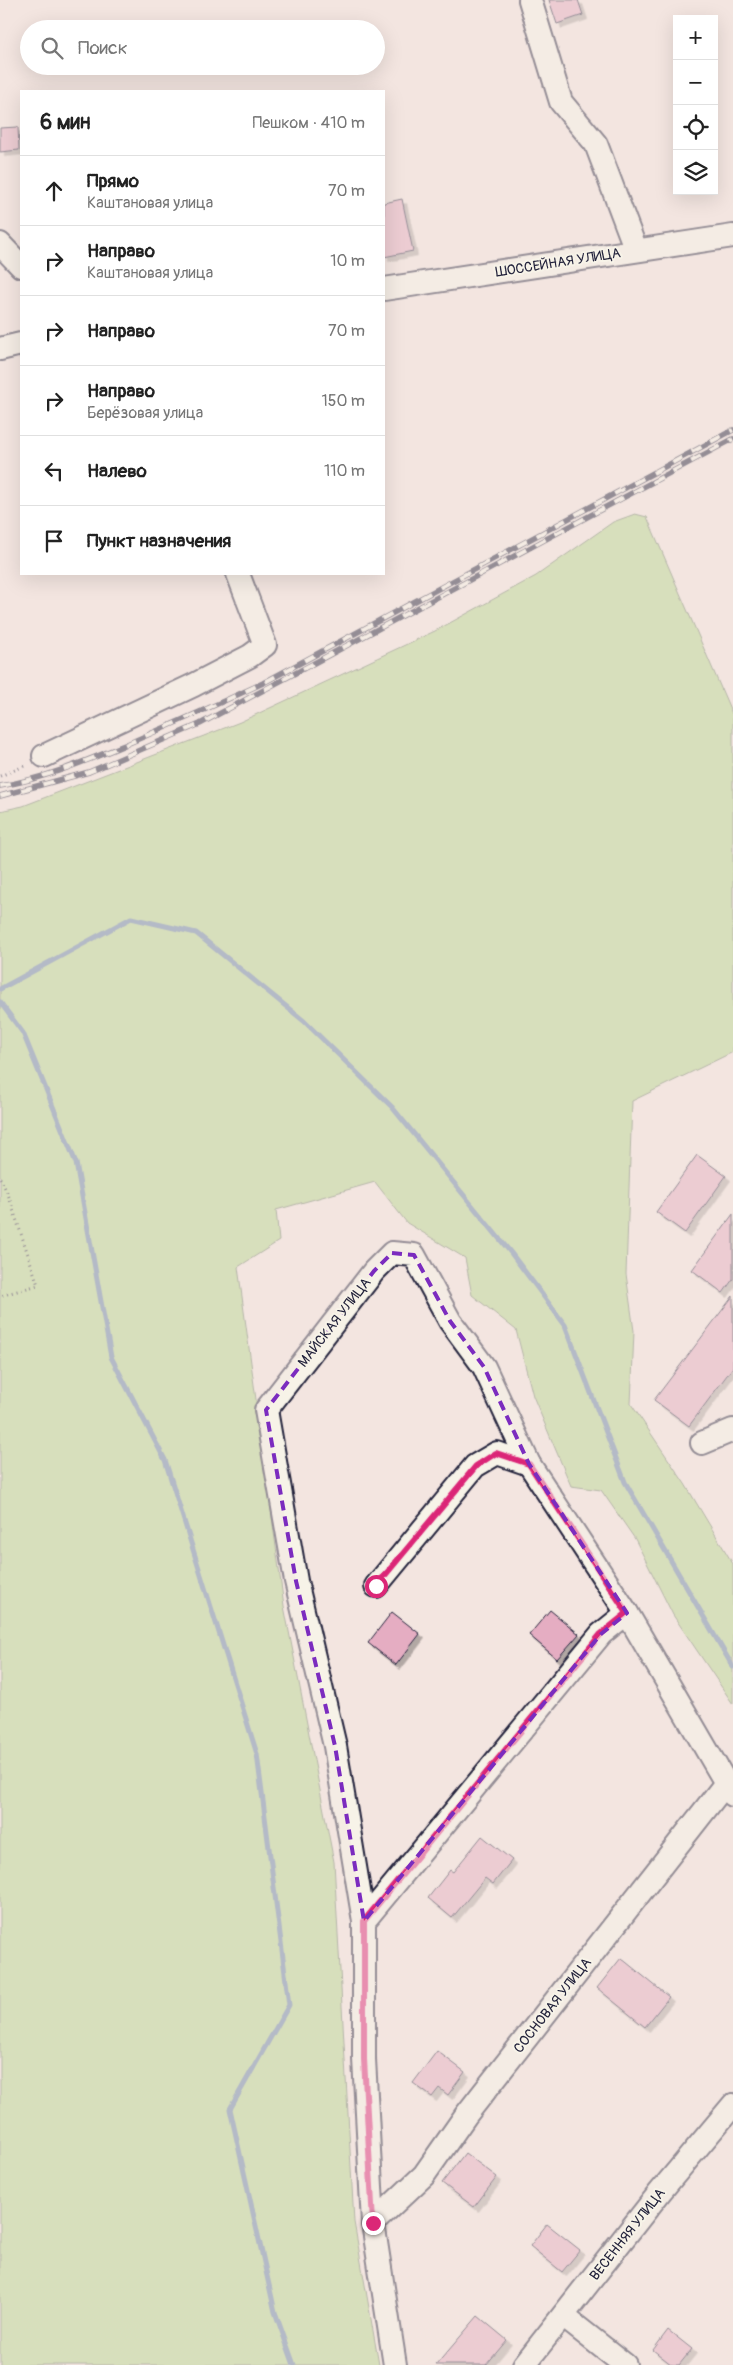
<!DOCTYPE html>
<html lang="ru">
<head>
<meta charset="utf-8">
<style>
  body { margin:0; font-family:Pangolin,sans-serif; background:#f6f6f6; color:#222 }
  .controls { position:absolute; right:15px; top:15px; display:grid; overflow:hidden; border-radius:0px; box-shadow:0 5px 20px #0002 }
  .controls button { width:45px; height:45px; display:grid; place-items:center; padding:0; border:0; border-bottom:1px solid #e0e0e0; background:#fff; color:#222; font:25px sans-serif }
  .stop { position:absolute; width:15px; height:15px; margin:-11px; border:4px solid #db2777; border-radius:50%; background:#fff }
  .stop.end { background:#db2777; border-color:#fff; box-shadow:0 1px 5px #0008 }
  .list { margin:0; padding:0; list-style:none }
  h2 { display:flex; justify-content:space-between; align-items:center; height:65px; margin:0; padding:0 20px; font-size:21px }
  h2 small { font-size:16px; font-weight:400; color:#767676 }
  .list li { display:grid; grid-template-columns:32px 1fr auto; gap:15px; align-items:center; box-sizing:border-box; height:70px; padding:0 20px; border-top:1px solid #e0e0e0 }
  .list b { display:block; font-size:19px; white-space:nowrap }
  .list p { margin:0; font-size:16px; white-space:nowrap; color:#767676 }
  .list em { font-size:16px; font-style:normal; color:#767676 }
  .icon { flex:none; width:28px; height:28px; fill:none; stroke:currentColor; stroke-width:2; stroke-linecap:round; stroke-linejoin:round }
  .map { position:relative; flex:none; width:733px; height:2365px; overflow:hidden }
  .search { position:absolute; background:#fff; box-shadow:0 5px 20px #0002; left:20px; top:20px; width:365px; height:55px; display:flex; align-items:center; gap:12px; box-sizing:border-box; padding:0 18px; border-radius:28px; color:#767676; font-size:19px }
  .panel { position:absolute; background:#fff; box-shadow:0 5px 20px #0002; left:20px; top:90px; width:365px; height:485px; border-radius:0px }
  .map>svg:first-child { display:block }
  .green { fill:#b7d790; stroke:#6c7c66 }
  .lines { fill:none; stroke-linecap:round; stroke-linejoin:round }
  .stream { stroke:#6785a8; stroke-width:5 }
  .building { fill:#e5adc2; stroke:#22223b; filter:url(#shadow) }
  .minor-casing { stroke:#22223b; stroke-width:26 }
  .path { stroke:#22223b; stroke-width:3; stroke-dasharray:1 4; stroke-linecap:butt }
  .minor { stroke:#f7f3e8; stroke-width:22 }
  .rail-casing { stroke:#22223b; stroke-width:5.5 }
  .rail { stroke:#f7f3e8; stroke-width:4; stroke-dasharray:11; stroke-linecap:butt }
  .route { stroke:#db2777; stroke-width:6 }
  .marked { fill:none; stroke:#7b2cbf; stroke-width:4; stroke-dasharray:10 6; stroke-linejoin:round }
  .labels { text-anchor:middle; stroke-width:4; stroke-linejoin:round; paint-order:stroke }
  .street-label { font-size:14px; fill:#22223b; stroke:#f7f3e8 }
</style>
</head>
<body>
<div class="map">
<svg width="733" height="2365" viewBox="0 0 733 2365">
  <defs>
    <filter id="shadow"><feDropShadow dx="4.5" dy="4.5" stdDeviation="0" flood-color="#0004"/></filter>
  </defs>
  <rect width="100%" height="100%" fill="#f3e5e0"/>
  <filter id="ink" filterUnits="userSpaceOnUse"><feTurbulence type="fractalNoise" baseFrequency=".02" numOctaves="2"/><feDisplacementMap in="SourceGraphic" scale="10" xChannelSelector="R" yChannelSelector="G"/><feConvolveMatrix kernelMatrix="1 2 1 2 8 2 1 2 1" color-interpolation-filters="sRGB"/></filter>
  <g filter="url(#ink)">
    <path class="green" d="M635 514 647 517 733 716V1052L632 1101 626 1274 634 1331 631 1404 685 1484 733 1564V1704L673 1615 635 1539 601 1490 571 1486 533 1396 516 1330 472 1295 465 1258 407 1223 375 1182 276 1210 279 1241 238 1267 284 1606 334 1862 354 2222 379 2365H0V811L23 806 240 722 435 631 536 576 613 522Z"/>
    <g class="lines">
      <g class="stream">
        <path d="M0 989 131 918 196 933 304 1021 392 1107 511 1253 565 1325 625 1482 733 1667"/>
        <path d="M0 1002 23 1033 76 1163 111 1357 165 1460 257 1754 289 2005 230 2109 275 2312 294 2365"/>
      </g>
    </g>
    <g class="building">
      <path d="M549 0H578L583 15 557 24Z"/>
      <path d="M18 127 19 150 0 152V128Z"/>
      <path d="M402 199 413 251 384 257V203Z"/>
      <path d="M697 1155 726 1176 685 1233 656 1212Z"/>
      <path d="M733 1214V1279L723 1293 692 1270Z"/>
      <path d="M733 1296V1367L689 1426 654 1400Z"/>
      <path d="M550 1610 579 1634 557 1659 529 1635Z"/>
      <path d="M392 1612 420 1634 396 1665 368 1643Z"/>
      <path d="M482 1836 512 1860 493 1884 485 1878 452 1918 428 1898 450 1870 453 1872Z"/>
      <path d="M621 1958 669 1997 645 2027 597 1988Z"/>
      <path d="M437 2051 465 2072 448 2095 439 2088 432 2097 413 2083Z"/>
      <path d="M465 2153 497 2177 474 2207 442 2183Z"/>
      <path d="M547 2224 580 2250 562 2272 530 2246Z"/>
      <path d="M478 2316 507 2340 486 2365H436Z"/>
      <path d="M668 2330 692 2349 679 2365H672L653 2350Z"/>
    </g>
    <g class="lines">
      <defs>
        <g id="minor">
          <path d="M530 0 561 102 596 144 636 250"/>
          <path d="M0 244 21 266"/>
          <path d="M384 289 733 236"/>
          <path d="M0 349 21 344"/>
          <path d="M44 756 194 685 250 656 265 645 238 574"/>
          <path d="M702 1443 733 1430"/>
          <path d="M376 1586 475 1466 497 1453 529 1464"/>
          <path d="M364 1921 601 1634 627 1613"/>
          <path d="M373 2223 424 2175 466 2115 726 1783"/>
          <path d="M563 2316 625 2365"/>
          <path d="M395 2365 373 2223 364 2059V1921L335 1746 296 1581 266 1410 374 1271 392 1253 414 1255 450 1321 484 1367 529 1464 627 1613 733 1795"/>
          <path d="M524 2365 660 2192 733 2105"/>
        </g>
      </defs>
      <use href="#minor" class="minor-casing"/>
      <g class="path">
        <path d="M0 776 27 765"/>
        <path d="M0 1178 8 1194 38 1285 0 1296"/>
      </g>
      <use href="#minor" class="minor"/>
      <defs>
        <g id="rail">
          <path d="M0 786C44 779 86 761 127 744 173 724 218 704 263 683L733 430"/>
          <path d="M0 796 89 772 200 724 733 439"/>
        </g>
      </defs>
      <use href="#rail" class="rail-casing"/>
      <use href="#rail" class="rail"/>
    </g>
  </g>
  <g class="lines" filter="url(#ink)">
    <path class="route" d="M373 2223 364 2059V1921L601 1634 627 1613 529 1464 496 1453 476 1466 376 1586"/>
  </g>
  <path d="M0 0H733V2365H0ZM392 1253 414 1255 450 1321 484 1367 529 1464 627 1613 601 1634 364 1921 335 1746 296 1581 266 1410 374 1271Z" fill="#f3e5e0" fill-opacity=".55" fill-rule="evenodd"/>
  <path class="marked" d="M392 1253 414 1255 450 1321 484 1367 529 1464 627 1613 601 1634 364 1921 335 1746 296 1581 266 1410 374 1271Z"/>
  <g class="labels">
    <g class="street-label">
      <text transform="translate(558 262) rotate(-9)" y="5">ШОССЕЙНАЯ УЛИЦА</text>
      <text transform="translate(334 1322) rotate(-52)" y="5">МАЙСКАЯ УЛИЦА</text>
      <text transform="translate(552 2005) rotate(-52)" y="5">СОСНОВАЯ УЛИЦА</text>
      <text transform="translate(627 2234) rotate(-52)" y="5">ВЕСЕННЯЯ УЛИЦА</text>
    </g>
  </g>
</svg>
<div class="controls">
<button>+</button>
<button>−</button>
<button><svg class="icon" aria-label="locate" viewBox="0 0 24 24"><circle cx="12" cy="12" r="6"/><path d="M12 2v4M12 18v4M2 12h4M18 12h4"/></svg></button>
<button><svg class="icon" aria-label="layers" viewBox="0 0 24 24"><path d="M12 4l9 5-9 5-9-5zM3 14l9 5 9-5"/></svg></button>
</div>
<div class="stop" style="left:376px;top:1586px"></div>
<div class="stop end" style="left:373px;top:2223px"></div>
<div class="search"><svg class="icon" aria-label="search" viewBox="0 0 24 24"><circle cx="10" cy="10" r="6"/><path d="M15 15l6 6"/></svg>Поиск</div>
<section class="panel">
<h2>6 мин<small>Пешком · 410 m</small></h2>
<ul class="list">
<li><svg class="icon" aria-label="ahead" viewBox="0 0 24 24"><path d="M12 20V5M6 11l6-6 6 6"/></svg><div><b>Прямо</b><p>Каштановая улица</p></div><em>70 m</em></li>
<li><svg class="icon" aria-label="right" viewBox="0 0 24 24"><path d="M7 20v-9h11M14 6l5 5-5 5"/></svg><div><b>Направо</b><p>Каштановая улица</p></div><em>10 m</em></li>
<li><svg class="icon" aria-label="right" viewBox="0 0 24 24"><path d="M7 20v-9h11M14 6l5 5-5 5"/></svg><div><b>Направо</b></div><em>70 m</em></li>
<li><svg class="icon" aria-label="right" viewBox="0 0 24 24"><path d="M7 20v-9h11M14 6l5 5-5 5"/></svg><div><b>Направо</b><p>Берёзовая улица</p></div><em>150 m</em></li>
<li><svg class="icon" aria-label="left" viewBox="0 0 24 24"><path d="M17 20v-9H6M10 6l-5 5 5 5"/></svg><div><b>Налево</b></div><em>110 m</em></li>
<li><svg class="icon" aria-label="arrive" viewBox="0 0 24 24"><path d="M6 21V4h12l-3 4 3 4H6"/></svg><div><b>Пункт назначения</b></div></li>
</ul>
</section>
</div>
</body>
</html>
